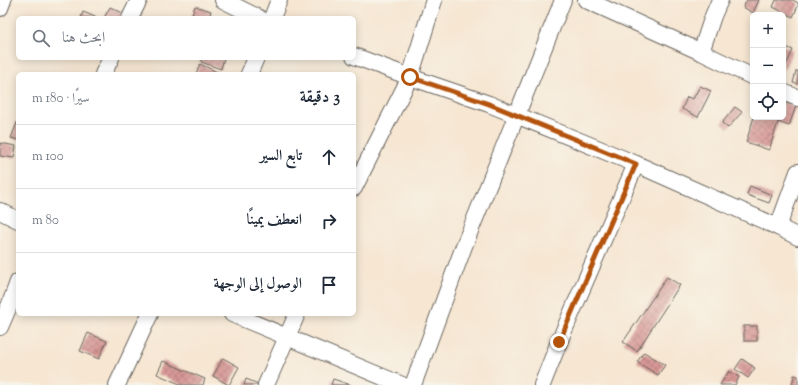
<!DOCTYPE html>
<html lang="ar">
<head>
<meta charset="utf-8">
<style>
  body { margin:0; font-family:"Sorts Mill Goudy",Amiri,serif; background:#f2f2f3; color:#1f2937; direction:rtl }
  .controls { position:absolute; right:12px; top:12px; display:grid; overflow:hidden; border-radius:6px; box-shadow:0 2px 10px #0003 }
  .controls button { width:36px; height:36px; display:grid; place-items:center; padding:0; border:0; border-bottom:1px solid #e0e1e3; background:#fff; color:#1f2937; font:20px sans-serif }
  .stop { position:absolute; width:12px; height:12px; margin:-9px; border:3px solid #b45309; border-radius:50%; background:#fff }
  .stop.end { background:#b45309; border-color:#fff; box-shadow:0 1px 4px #0008 }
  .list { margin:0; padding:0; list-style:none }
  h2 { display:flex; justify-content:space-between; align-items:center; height:52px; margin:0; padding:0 16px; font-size:17px }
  h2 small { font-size:13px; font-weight:400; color:#747a83 }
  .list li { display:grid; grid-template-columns:26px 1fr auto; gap:12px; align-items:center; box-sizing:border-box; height:64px; padding:0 16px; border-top:1px solid #e0e1e3 }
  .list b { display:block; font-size:15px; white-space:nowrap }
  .list em { font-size:13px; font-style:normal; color:#747a83 }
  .icon { flex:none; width:22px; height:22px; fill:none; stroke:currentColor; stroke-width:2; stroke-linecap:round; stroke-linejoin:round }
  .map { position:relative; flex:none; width:798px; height:385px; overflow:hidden; direction:ltr }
  .search { position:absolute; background:#fff; box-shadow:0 2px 10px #0003; left:16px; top:16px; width:340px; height:44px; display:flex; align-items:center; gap:10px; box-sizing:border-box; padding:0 14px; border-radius:6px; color:#747a83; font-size:15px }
  .panel { position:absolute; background:#fff; box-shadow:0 2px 10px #0003; left:16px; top:72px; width:340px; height:244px; border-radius:6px; direction:rtl }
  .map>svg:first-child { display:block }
  .building { fill:url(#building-cross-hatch) }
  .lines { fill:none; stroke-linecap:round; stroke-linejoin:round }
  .street-casing { stroke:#68635c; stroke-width:18 }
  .street { stroke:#fff; stroke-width:16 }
  .route { stroke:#b45309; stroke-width:5 }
</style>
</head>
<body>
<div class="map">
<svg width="798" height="385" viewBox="0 0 798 385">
  <defs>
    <pattern id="building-cross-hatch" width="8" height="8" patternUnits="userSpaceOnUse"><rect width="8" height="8" fill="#d89996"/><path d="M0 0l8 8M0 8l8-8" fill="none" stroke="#ae7c7a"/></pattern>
  </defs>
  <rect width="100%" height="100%" fill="#f7f3e8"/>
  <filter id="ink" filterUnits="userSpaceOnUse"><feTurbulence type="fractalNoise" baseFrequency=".025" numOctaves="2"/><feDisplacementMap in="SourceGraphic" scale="8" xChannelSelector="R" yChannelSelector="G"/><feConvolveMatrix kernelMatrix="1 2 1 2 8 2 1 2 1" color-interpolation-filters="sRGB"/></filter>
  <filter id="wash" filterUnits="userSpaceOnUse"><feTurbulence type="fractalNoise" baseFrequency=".012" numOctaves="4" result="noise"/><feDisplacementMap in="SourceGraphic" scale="16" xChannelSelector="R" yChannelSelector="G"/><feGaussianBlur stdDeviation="0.9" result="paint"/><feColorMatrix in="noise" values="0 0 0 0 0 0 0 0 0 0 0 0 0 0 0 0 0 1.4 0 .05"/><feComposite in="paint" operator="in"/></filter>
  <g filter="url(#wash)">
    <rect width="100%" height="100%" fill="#f6e6d2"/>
    <g id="blocks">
      <g class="building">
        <path d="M747 0H759L753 13 743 7Z"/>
        <path d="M776 0H793L798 3V6L793 17 773 7Z"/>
        <path d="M195 6 211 11 209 18H191Z"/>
        <path d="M110 7 129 16 128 18H104Z"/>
        <path d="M83 12 98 18H81Z"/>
        <path d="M783 46 793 50 783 72Z"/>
        <path d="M202 58H224L221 69 201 62Z"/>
        <path d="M200 64 219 73 218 74H196Z"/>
        <path d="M796 71H798V84L793 83Z"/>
        <path d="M700 86 711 91 698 117 682 109 687 97 693 99Z"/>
        <path d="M783 102 796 106 789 126 778 122 769 150 746 142 754 117H783Z"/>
        <path d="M735 107 742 112 728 128 722 123Z"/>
        <path d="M18 120V140L11 138Z"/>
        <path d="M0 143 16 146 14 158 0 156Z"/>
        <path d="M750 186 772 195 769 203 747 195Z"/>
        <path d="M667 277 680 285 637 351 623 342Z"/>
        <rect x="744" y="326" width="13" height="15"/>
        <path d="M88 333 107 341 99 359 80 351Z"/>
        <path d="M644 352 665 365 658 375 637 362Z"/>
        <path d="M223 358 239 367 229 385 213 376Z"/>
        <path d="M742 359 755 368 748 378 735 369Z"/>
        <path d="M163 361 205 379 203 385H182L157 374Z"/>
        <path d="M729 371 739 377 735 385H720Z"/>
        <path d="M794 375 798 376V385H792Z"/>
        <path d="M246 379 261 385H244Z"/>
        <path d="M333 379 351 385H331Z"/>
      </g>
    </g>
  </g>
  <g filter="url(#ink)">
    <use href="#blocks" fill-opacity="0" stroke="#68635c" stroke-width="1"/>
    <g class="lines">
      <defs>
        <g id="street">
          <path d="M223 0 259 18"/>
          <path d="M586 0 701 52 753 77"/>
          <path d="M0 8 3 0"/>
          <path d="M130 18 139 0"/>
          <path d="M272 18 279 0"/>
          <path d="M701 52 713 16 720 0"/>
          <path d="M354 56 410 77 489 104 636 164 778 227 798 237"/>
          <path d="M103 74 111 58"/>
          <path d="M249 74 256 58"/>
          <path d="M783 92 798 98"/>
          <path d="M354 188 410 77 434 0"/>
          <path d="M0 211 18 220"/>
          <path d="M778 227 798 172"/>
          <path d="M232 314 402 385"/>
          <path d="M0 327 10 304 18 282"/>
          <path d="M117 385 150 314"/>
          <path d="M266 385 297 314"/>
          <path d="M413 385 464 246 563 0"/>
          <path d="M542 385 559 342 636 164"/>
        </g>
      </defs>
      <use href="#street" class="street-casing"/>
      <use href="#street" class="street"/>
    </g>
  </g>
  <g class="lines" filter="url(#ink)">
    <path class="route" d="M410 77 489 104 636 164 559 342"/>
  </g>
</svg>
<div class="controls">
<button>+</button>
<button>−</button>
<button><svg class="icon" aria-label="locate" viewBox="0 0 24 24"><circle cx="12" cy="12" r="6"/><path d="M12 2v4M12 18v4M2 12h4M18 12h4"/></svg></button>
</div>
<div class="stop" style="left:410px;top:77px"></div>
<div class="stop end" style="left:559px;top:342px"></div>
<div class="search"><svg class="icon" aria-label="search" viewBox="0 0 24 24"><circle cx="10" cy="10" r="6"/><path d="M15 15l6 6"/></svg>ابحث هنا</div>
<section class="panel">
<h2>3 دقيقة<small>سيرًا · 180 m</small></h2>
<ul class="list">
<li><svg class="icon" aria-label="ahead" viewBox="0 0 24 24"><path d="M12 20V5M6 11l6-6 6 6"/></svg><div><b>تابع السير</b></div><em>100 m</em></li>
<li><svg class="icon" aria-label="right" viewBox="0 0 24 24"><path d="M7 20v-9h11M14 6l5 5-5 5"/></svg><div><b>انعطف يمينًا</b></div><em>80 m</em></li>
<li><svg class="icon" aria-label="arrive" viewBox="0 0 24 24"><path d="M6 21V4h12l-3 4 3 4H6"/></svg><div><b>الوصول إلى الوجهة</b></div></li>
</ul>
</section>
</div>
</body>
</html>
